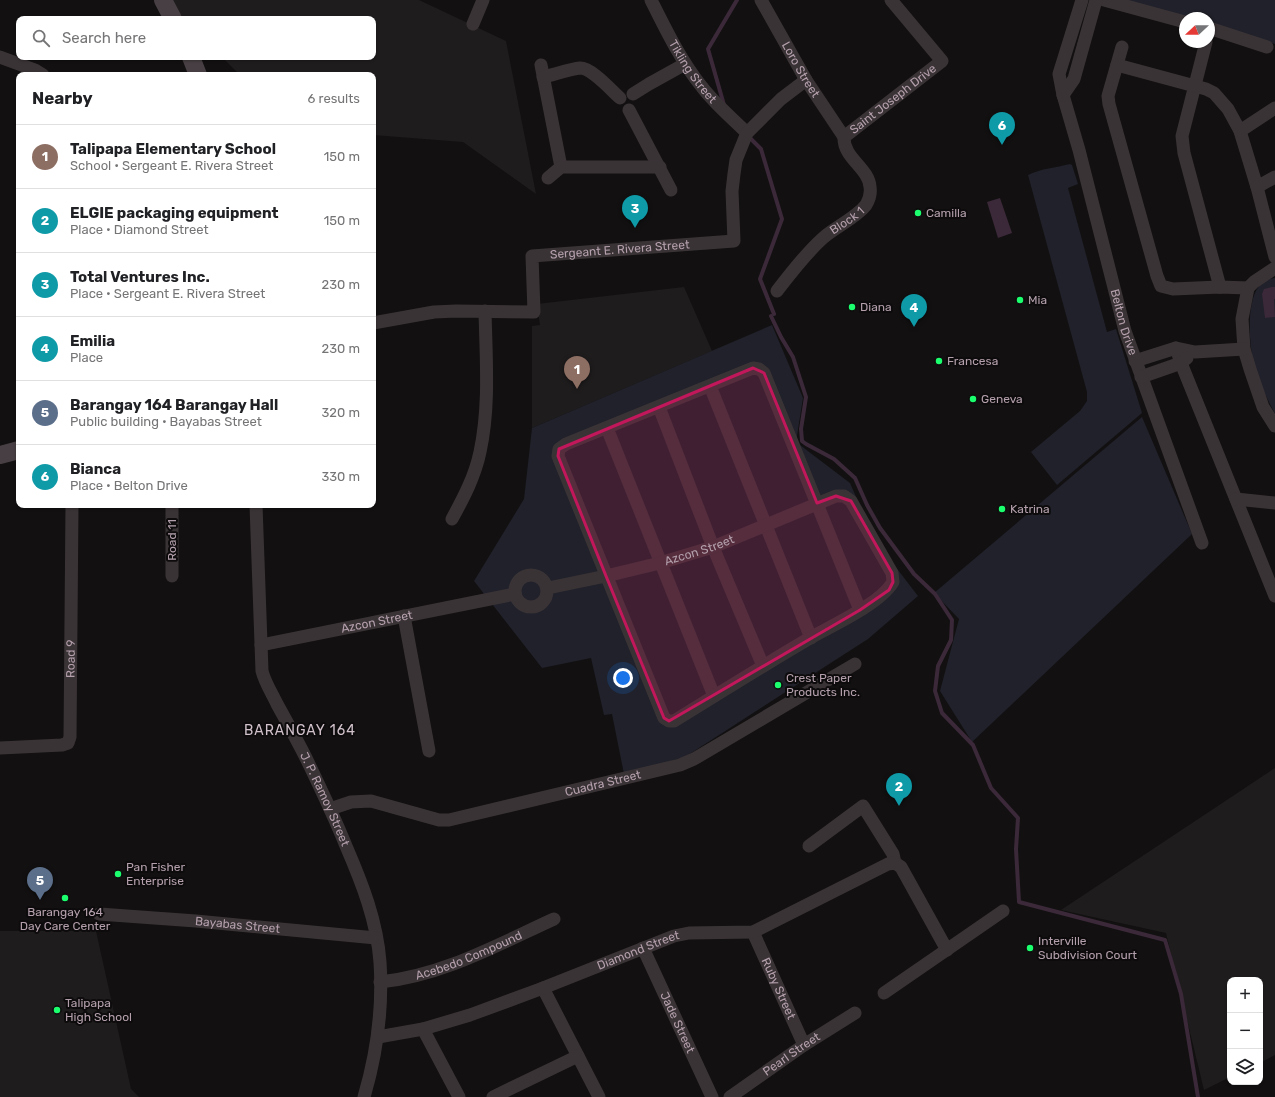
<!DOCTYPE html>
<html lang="en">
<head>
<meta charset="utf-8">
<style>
  body { margin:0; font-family:Rubik,sans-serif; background:#f6f6f6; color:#202124 }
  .controls { position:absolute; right:12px; bottom:12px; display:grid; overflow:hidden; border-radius:8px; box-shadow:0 1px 3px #0004 }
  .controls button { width:36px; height:36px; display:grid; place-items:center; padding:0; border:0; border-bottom:1px solid #e0e0e0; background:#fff; color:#202124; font:20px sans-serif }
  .compass { position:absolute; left:1179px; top:12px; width:36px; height:36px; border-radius:50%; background:#fff; box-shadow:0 1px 3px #0004; rotate:248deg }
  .you { position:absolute; left:623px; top:678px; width:14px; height:14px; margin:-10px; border:3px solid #fff; border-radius:50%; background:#1a73e8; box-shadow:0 0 0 6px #1a73e833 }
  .badge { display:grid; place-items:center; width:26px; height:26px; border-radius:50%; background:#111827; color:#fff; font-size:13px; font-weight:700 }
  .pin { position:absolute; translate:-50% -33px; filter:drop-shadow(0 1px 2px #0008) }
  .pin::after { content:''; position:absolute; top:21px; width:14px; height:12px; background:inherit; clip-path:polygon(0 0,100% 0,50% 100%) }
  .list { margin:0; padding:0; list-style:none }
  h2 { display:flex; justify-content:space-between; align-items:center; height:52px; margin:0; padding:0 16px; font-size:17px }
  h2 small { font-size:13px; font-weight:400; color:#757577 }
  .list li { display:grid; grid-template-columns:26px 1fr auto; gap:12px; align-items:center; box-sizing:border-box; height:64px; padding:0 16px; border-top:1px solid #e0e0e0 }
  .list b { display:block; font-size:15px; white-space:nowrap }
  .list p { margin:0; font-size:13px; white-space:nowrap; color:#757577 }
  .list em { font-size:13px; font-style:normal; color:#757577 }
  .icon { flex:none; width:22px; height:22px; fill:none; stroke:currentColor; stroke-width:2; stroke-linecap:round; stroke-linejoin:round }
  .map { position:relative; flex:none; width:1275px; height:1097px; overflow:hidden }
  .search { position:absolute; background:#fff; box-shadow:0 1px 3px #0004; left:16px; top:16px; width:360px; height:44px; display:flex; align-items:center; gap:10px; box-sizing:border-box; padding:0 14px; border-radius:8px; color:#757577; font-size:15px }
  .panel { position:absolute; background:#fff; box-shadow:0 1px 3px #0004; left:16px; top:72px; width:360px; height:436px; border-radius:8px }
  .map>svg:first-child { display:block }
  .built { fill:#1f1c1d }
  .green { fill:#20212a }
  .water { fill:#3b2939 }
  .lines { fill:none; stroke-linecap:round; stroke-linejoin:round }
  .stream { stroke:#3b2939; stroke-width:4 }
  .street { stroke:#3a3336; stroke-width:13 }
  .secondary { stroke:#473f43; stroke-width:18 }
  .marked { fill:#c2185b; fill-opacity:0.2; stroke:#c2185b; stroke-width:3; stroke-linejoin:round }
  .poi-dot { fill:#1bff6e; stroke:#0d0b0c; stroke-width:1.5 }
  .labels { text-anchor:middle; stroke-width:4; stroke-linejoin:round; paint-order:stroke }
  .street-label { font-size:12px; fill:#b4a0ac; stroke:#0d0b0c }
  .poi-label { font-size:12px; fill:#b4a0ac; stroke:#0d0b0c; text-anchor:start }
  .quarter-label { font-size:14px; letter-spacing:1px; fill:#d0c1ca; stroke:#0d0b0c }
</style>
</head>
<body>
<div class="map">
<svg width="1275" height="1097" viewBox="0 0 1275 1097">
  <rect width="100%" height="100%" fill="#121011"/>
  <g class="built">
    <path d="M172 0H419L506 41 536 194 463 142 373 135V75H240L222 57H373V19H184L180 14Z"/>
    <path d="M684 287 712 351 532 428V326L540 325 537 304Z"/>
    <path d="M1275 768V1055L1260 1063V980H1230V1077L1204 1090 1166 933 1061 910Z"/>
    <path d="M0 931H96L131 1089 139 1097H0Z"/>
  </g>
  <g class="green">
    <path d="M1124 0H1275V44L1209 25V18H1186Z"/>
    <path d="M1070 164 1072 165 1078 184 1068 188 1107 332 1116 329 1142 413 1057 485 1031 452 1080 411 1087 401V392L1028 175C1042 168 1055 168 1070 164Z"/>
    <path d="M1275 278V414C1267 398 1258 381 1254 364 1249 345 1246 302 1259 286 1263 281 1269 279 1275 278Z"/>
    <path d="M772 325 803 398 796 442 850 483 875 540 918 596 868 639 685 757 624 774 612 714 604 715 591 658 542 668 474 581 524 499 532 428Z"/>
    <path d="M1142 417 1192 534 972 742 940 691 959 619 934 593Z"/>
  </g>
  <g class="water">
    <path d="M1000 198 1012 233 998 238 987 202Z"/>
    <path d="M1272 287H1275V299H1274L1275 317 1265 318 1262 294 1264 289Z"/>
  </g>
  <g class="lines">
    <g class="stream">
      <path d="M724 105 708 49 737 0"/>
      <path d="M748 136 761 149 782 219 760 279 774 314"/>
      <path d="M771 316 781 337 793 357 806 397 801 429 802 441 806 444 834 459 855 478 867 505 880 528 914 574 935 594 952 620 951 640 938 666 935 691 942 713 973 745 991 788 1018 818 1016 849 1019 902 1165 940 1181 994 1198 1097"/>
    </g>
    <g class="street">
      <path id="s1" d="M651 0C666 30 681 61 702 87 715 104 732 118 747 133"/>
      <path id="s2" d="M761 0 806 80 844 137"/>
      <path id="s3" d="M1082 0 1059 74 1063 95 1079 150 1125 331 1202 543"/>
      <path d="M1104 0 1185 22"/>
      <path d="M473 24 483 0"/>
      <path d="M1209 28 1267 47"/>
      <path d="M1206 42 1182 136 1184 153 1220 287"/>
      <path d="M1122 47 1108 96 1109 104 1157 276 1161 286 1173 289 1220 287 1248 288"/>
      <path d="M0 57 35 70 43 75"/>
      <path d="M541 65 561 167"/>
      <path d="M1117 65 1206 89 1214 93 1228 109 1240 131 1257 187 1275 257"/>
      <path d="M543 77C553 75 570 69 580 68 592 68 611 90 620 98"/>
      <path d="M633 94 649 84 685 64"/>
      <path d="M1063 95 1074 79 1096 0"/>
      <path d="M629 110 671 190"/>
      <path d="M1240 131 1275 108"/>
      <path id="s4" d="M844 137 942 61 891 0"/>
      <path d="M548 178 561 167H660"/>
      <path d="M1257 187 1275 177"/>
      <path d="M1275 268 1254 282 1248 288 1242 319 1244 349 1250 369 1263 407 1275 426"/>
      <path id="s5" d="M777 291C791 273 805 254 823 238 835 227 856 218 866 205 869 200 871 193 870 187 869 168 843 158 844 137"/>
      <path id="s6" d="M373 323 434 312 456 311 534 312 532 256 734 241 732 191 734 174 736 160 747 133 781 99 806 80"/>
      <path d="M1176 348 1181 363 1275 596"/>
      <path d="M1135 361 1176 348 1195 352 1244 349"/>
      <path d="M1141 377 1181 363 1187 358"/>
      <path d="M710 386 811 638"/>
      <path d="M659 407 713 547 763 666"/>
      <path d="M607 428 714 696"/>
      <path d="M1236 499 1275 503"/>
      <path d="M172 505V576"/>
      <path id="s7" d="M256 505 262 671C265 683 272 693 277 704 287 722 297 740 306 758 320 787 334 816 346 846 362 883 377 921 380 962 383 1008 377 1053 364 1097"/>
      <path d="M452 519C464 497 475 476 480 452 490 406 486 358 485 311"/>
      <circle cx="531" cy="591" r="16"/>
      <path id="s8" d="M548 588 606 576 660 563 713 547 836 496H844L851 501 892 573 893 582C880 604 833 625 810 638 764 665 719 693 674 721H669L664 718 558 456 559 449 566 444 753 368 759 369 764 373 860 610"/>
      <path d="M404 616 429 751"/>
      <path id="s9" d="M261 645 515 594"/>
      <path id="s10" d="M0 748 62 745 68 743 70 737 72 505"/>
      <path id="s11" d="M330 809 351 802 371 801 439 820H449L680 765 694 759 855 664"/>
      <path d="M809 846 863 806 893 854 895 863"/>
      <path id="s12" d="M99 914 196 921 376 938"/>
      <path id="s13" d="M753 932 804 1045"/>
      <path id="s14" d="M643 948 712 1097"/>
      <path id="s15" d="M380 982C442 976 499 944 554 919"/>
      <path d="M543 988 599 1097"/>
      <path d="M884 993 1003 911"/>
      <path d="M423 1029 459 1097"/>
      <path id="s16" d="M378 1037 423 1029 470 1015 543 988 674 936 689 933 753 932 888 864 895 863 901 867 947 950"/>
      <path d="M493 1097 578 1056"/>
      <path id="s17" d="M730 1097 804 1045 855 1013"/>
    </g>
    <g class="secondary">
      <path d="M163 0 173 19"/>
      <path d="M191 57 198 75"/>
      <path d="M0 455 19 450"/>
    </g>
  </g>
  <path class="marked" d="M753 368 764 373 817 503 836 496 851 501 892 573 893 582 889 590 860 610 669 721 664 718 606 576 558 456 559 449Z"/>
  <g class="poi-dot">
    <circle cx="918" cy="213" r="4"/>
    <circle cx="1020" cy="300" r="4"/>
    <circle cx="852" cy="307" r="4"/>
    <circle cx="939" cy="361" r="4"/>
    <circle cx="973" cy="399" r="4"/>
    <circle cx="1002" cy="509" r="4"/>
    <circle cx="778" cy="685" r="4"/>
    <circle cx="118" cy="874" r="4"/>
    <circle cx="65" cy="898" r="4"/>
    <circle cx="1030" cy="948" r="4"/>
    <circle cx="57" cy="1010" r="4"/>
  </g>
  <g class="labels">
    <g class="street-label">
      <text dy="4" stroke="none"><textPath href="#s2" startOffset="80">Loro Street</textPath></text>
      <text dy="4" stroke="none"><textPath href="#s1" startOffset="83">Tikling Street</textPath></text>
      <text dy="4" stroke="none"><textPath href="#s4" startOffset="62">Saint Joseph Drive</textPath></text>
      <text dy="4" stroke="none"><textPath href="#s5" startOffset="100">Block 1</textPath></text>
      <text dy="4" stroke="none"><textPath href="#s6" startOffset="306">Sergeant E. Rivera Street</textPath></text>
      <text dy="4" stroke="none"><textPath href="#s3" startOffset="334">Belton Drive</textPath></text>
      <text transform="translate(172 540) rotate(-90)" y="4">Road 11</text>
      <text dy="4" stroke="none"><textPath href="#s8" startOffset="156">Azcon Street</textPath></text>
      <text dy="4" stroke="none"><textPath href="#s9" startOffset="118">Azcon Street</textPath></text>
      <text dy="4" stroke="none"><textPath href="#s10" startOffset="153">Road 9</textPath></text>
      <text dy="4" stroke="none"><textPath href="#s11" startOffset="281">Cuadra Street</textPath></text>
      <text dy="4" stroke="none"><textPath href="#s7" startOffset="309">J. P. Ramoy Street</textPath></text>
      <text dy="4" stroke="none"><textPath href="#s12" startOffset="139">Bayabas Street</textPath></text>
      <text dy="4" stroke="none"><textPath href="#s16" startOffset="275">Diamond Street</textPath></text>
      <text dy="4" stroke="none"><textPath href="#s15" startOffset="93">Acebedo Compound</textPath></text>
      <text dy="4" stroke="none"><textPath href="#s13" startOffset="62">Ruby Street</textPath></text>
      <text dy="4" stroke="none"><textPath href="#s14" startOffset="82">Jade Street</textPath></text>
      <text dy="4" stroke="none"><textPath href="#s17" startOffset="75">Pearl Street</textPath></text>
    </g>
    <g class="poi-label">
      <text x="926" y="217">Camilla</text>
      <text x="1028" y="304">Mia</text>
      <text x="860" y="311">Diana</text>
      <text x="947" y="365">Francesa</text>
      <text x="981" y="403">Geneva</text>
      <text x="1010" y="513">Katrina</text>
      <text x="786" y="682">Crest Paper<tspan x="786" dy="14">Products Inc.</tspan></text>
      <text x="126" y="871">Pan Fisher<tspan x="126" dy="14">Enterprise</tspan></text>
      <text x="65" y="916" text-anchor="middle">Barangay 164<tspan x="65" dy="14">Day Care Center</tspan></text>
      <text x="1038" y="945">Interville<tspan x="1038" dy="14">Subdivision Court</tspan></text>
      <text x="65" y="1007">Talipapa<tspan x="65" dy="14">High School</tspan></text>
    </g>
    <g class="quarter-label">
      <text x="300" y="735">BARANGAY 164</text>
    </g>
  </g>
</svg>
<div class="controls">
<button>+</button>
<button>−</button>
<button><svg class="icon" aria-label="layers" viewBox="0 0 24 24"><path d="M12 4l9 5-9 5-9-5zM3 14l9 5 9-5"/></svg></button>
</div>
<svg class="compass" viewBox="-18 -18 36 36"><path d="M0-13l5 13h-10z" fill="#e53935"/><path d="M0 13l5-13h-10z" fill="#757577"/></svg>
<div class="you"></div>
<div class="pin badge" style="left:577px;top:389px;background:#8d6e63">1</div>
<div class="pin badge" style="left:899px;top:806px;background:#0f9aa8">2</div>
<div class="pin badge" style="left:635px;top:228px;background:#0f9aa8">3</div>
<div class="pin badge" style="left:914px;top:327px;background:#0f9aa8">4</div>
<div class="pin badge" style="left:40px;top:900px;background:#5c6f8a">5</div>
<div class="pin badge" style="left:1002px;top:145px;background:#0f9aa8">6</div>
<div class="search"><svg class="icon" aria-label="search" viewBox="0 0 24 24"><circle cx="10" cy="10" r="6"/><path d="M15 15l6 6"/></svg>Search here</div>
<section class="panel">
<h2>Nearby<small>6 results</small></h2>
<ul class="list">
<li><span class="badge" style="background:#8d6e63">1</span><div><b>Talipapa Elementary School</b><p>School · Sergeant E. Rivera Street</p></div><em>150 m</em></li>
<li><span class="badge" style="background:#0f9aa8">2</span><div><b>ELGIE packaging equipment</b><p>Place · Diamond Street</p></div><em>150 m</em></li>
<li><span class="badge" style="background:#0f9aa8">3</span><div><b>Total Ventures Inc.</b><p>Place · Sergeant E. Rivera Street</p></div><em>230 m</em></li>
<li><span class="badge" style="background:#0f9aa8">4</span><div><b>Emilia</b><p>Place</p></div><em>230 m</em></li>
<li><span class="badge" style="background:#5c6f8a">5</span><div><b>Barangay 164 Barangay Hall</b><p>Public building · Bayabas Street</p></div><em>320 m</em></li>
<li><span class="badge" style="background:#0f9aa8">6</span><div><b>Bianca</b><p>Place · Belton Drive</p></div><em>330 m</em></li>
</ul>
</section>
</div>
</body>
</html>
